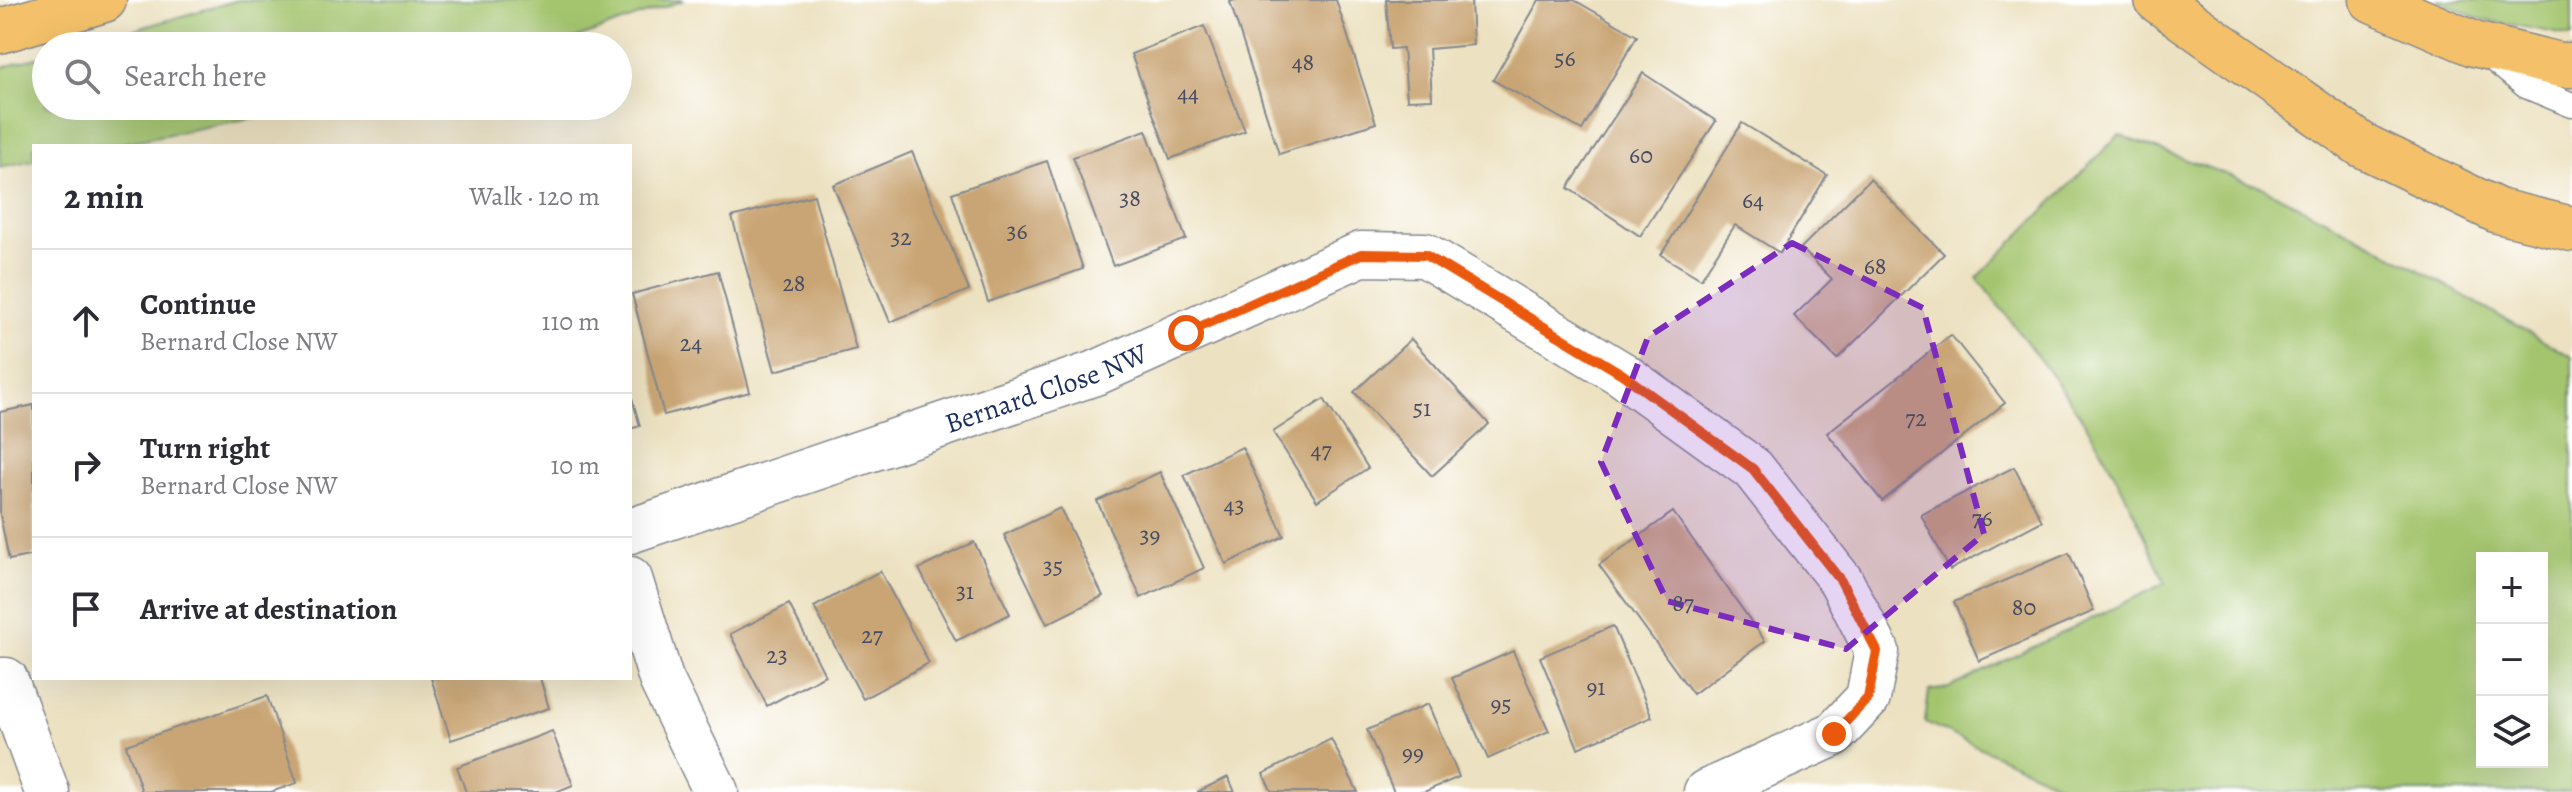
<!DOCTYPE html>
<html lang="en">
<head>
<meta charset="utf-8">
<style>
  body { margin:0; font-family:Alegreya,serif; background:#f2f2f3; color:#2b2b33 }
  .controls { position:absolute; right:24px; bottom:24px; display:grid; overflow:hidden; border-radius:0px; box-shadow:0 8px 32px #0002 }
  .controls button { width:72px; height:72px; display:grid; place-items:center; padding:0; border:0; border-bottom:2px solid #e1e1e2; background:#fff; color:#2b2b33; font:40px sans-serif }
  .stop { position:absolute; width:24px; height:24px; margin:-18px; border:6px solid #ea580c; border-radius:50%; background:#fff }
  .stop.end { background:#ea580c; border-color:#fff; box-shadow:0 2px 8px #0008 }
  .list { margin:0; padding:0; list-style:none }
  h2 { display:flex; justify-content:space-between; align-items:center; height:104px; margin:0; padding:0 32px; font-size:34px }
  h2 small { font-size:26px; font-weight:400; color:#7c7c81 }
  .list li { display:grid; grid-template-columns:52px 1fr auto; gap:24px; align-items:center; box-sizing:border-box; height:144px; padding:0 32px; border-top:2px solid #e1e1e2 }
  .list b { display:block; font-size:30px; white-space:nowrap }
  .list p { margin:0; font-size:26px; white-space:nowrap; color:#7c7c81 }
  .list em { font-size:26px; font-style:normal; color:#7c7c81 }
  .icon { flex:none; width:44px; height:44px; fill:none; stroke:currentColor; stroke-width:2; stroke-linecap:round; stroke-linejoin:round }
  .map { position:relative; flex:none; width:2572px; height:792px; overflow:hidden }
  .search { position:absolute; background:#fff; box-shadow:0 8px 32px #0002; left:32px; top:32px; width:600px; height:88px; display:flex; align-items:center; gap:20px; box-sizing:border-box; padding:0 28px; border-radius:44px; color:#7c7c81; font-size:30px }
  .panel { position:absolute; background:#fff; box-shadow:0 8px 32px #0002; left:32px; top:144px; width:600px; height:536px; border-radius:0px }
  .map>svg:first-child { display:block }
  .green { fill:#a4c56e; stroke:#607a66; stroke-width:2; fill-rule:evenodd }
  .building { fill:#c9a575 }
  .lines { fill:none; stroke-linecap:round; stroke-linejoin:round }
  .service-casing { stroke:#84888f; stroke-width:27 }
  .minor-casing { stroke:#84888f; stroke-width:47 }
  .primary-casing { stroke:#84888f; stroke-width:47 }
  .service { stroke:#fff; stroke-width:24 }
  .minor { stroke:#fff; stroke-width:44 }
  .primary { stroke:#f4c16a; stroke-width:44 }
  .route { stroke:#ea580c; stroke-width:10 }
  .marked { fill:#7b2cbf; fill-opacity:0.2; stroke:#7b2cbf; stroke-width:6; stroke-dasharray:16 10; stroke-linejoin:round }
  .labels { text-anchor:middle; stroke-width:6; stroke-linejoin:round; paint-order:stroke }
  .number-label { font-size:24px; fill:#464c64 }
  .street-label { font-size:28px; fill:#1b2f5e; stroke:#fff }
</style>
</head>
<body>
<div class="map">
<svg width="2572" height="792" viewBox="0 0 2572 792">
  <rect width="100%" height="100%" fill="#fff"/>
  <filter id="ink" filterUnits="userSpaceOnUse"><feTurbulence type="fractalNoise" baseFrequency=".0125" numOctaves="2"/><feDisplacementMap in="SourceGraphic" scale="16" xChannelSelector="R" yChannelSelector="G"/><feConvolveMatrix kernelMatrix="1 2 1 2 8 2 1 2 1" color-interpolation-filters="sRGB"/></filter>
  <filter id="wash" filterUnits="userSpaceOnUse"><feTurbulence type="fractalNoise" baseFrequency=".006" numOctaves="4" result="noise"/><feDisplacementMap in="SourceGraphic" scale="32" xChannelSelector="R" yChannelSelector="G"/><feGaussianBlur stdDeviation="1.8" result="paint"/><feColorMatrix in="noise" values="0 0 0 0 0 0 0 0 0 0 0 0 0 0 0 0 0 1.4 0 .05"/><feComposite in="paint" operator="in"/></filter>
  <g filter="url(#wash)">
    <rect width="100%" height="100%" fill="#ece1c0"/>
    <g class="green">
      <path d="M238 0H684L555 46H78Z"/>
      <path d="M2437 0H2572V36L2476 18Z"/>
      <path d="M46 55V106H312L108 146H34V160L0 167V68Z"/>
      <path d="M2119 135 2266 189 2376 246 2572 357V792H2075L1925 722 1929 691 1949 688 2165 583C2141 526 2115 468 2081 417 2049 369 2013 324 1977 278ZM2542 558V762H2482V558Z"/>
    </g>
    <g id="blocks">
      <g class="building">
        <path d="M1234 0H1336L1376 123 1279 154 1230 2Z"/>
        <path d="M1386 0H1471L1473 45 1429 49 1432 99 1407 100 1403 48 1390 49Z"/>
        <path d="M1539 0H1574L1637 36 1582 130 1493 80Z"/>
        <path d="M1204 26 1245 131 1170 159 1131 54Z"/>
        <path d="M1643 73 1716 121 1640 236 1568 188Z"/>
        <path d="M1742 123 1827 175 1780 253 1735 225 1701 279 1661 255Z"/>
        <path d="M1146 130 1186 239 1113 266 1073 157Z"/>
        <path d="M912 152 969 290 890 322 833 185Z"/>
        <path d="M1047 161 1083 269 988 302 952 193Z"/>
        <path d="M1870 179 1944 254 1837 359 1794 316 1832 279 1801 248Z"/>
        <path d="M814 195 856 349 775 371 732 217Z"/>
        <path d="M718 271 750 392 664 415 632 294Z"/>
        <path d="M1951 335 2005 403 1882 501 1827 433Z"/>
        <path d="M1411 339 1489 424 1432 476 1354 392Z"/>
        <path d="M630 391 640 426 630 429Z"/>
        <path d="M1324 399 1368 468 1317 501 1273 432Z"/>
        <path d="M34 405V555L9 560 0 515V412Z"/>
        <path d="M1242 447 1284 536 1226 564 1184 475Z"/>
        <path d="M2014 467 2042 521 1950 570 1921 515Z"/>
        <path d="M1160 472 1204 568 1141 598 1097 501Z"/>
        <path d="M1060 508 1103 596 1047 624 1004 535Z"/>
        <path d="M1673 512 1765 641 1693 694 1599 565Z"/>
        <path d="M974 542 1010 614 956 641 919 569Z"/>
        <path d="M2069 553 2094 611 1979 661 1954 602Z"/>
        <path d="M880 571 929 663 863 699 814 607Z"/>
        <path d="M789 604 825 675 767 706 730 634Z"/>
        <path d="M1613 626 1652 717 1578 748 1540 657Z"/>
        <path d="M1513 651 1549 731 1488 759 1452 678Z"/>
        <path d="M431 678H540L549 708 451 740Z"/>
        <path d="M267 696 297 783 271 792H142L126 745Z"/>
        <path d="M1428 704 1459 777 1424 792H1394L1367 730Z"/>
        <path d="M552 731 573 785 556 792H466L457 767Z"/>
        <path d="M1331 739 1358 792H1272L1263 774Z"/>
        <path d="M1228 777 1235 792H1197Z"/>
      </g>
    </g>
  </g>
  <g filter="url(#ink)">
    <use href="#blocks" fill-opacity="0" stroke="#84888f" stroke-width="2"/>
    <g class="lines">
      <defs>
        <path id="service" d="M2489 56 2526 86 2572 105"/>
        <g id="minor">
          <path id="s1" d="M630 531 1098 372 1361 254 1425 255 1622 374 1753 469 1841 581 1877 651 1868 698 1834 734 1706 792"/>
          <path d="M630 579 661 679 716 792"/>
          <path d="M0 680H6L47 792"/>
        </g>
        <g id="primary">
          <path d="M2157 0 2362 145 2498 211 2572 229"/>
          <path d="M2372 0 2474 44 2560 65H2572"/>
          <path d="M0 31 104 0"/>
        </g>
      </defs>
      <use href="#service" class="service-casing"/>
      <use href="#minor" class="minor-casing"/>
      <use href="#primary" class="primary-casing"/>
      <use href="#service" class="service"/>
      <use href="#minor" class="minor"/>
      <use href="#primary" class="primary"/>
    </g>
  </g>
  <g class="lines" filter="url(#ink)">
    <path class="route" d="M1186 333 1361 254 1425 255 1622 374 1753 469 1841 581 1877 651 1868 698 1834 734"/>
  </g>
  <path class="marked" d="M1792 243 1923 308 1984 534 1846 649 1667 601 1601 462 1648 337Z"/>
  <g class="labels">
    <g class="number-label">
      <text x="1565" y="66">56</text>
      <text x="1303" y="70">48</text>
      <text x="1188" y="101">44</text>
      <text x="1641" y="163">60</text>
      <text x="1130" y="206">38</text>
      <text x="1753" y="208">64</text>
      <text x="1017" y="239">36</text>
      <text x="901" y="245">32</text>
      <text x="1875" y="274">68</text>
      <text x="794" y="291">28</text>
      <text x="691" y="351">24</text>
      <text x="1422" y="416">51</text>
      <text x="1916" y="426">72</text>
      <text x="1321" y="458">47</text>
      <text x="1234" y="513">43</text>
      <text x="1982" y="526">76</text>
      <text x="1150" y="543">39</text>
      <text x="1053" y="574">35</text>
      <text x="965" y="599">31</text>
      <text x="1683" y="611">87</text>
      <text x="2024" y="615">80</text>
      <text x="872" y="643">27</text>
      <text x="777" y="663">23</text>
      <text x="1596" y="695">91</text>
      <text x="1501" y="712">95</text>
      <text x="1413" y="761">99</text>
    </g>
    <g class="street-label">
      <text dy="10" stroke="none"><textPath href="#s1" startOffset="440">Bernard Close NW</textPath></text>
    </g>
  </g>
</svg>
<div class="controls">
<button>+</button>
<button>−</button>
<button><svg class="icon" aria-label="layers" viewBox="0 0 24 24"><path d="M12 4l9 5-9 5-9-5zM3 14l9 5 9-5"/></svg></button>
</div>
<div class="stop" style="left:1186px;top:333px"></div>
<div class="stop end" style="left:1834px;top:734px"></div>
<div class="search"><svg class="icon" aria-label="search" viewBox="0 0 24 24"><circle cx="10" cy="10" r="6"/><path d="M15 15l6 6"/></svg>Search here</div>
<section class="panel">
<h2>2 min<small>Walk · 120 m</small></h2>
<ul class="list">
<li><svg class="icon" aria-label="ahead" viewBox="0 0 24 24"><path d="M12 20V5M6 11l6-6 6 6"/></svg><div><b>Continue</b><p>Bernard Close NW</p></div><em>110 m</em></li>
<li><svg class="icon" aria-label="right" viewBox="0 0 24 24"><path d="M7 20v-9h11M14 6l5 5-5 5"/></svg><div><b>Turn right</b><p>Bernard Close NW</p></div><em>10 m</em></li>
<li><svg class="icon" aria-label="arrive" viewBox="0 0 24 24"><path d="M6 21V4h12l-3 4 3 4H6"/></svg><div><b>Arrive at destination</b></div></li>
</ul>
</section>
</div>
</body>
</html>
